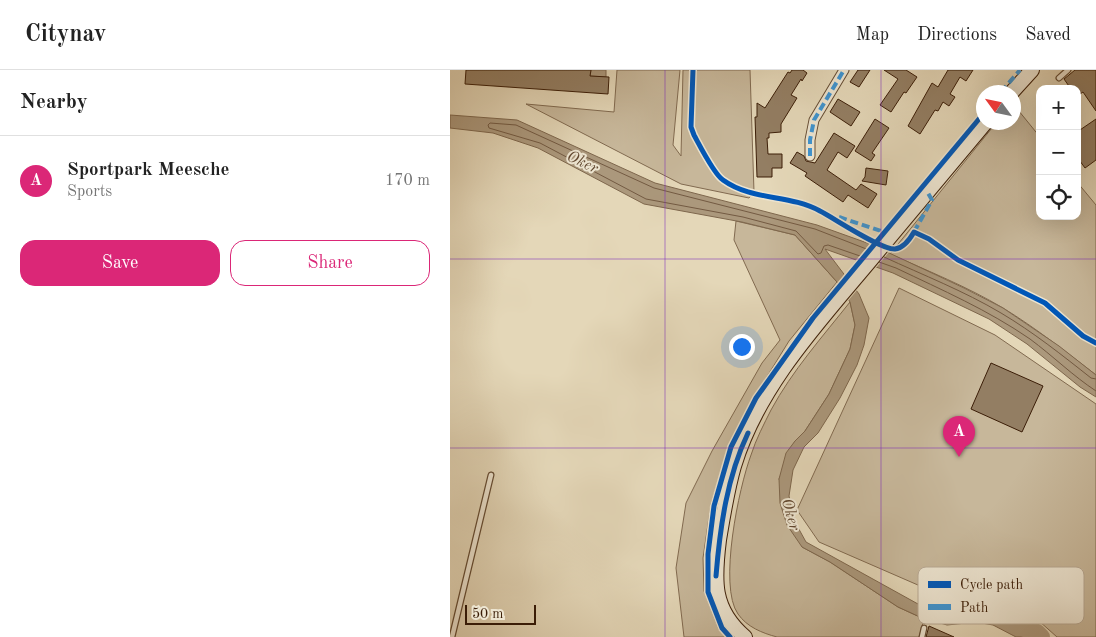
<!DOCTYPE html>
<html lang="en">
<head>
<meta charset="utf-8">
<style>
  body { margin:0; font-family:"Old Standard TT",serif; background:#f2f2f2; color:#222 }
  .controls { position:absolute; right:15px; top:15px; display:grid; overflow:hidden; border-radius:10px; box-shadow:0 5px 20px #0002 }
  .controls button { width:45px; height:45px; display:grid; place-items:center; padding:0; border:0; border-bottom:1px solid #e0e0e0; background:#fff; color:#222; font:25px sans-serif }
  .compass { position:absolute; left:526px; top:15px; width:45px; height:45px; border-radius:50%; background:#fff; box-shadow:0 5px 20px #0002; rotate:303deg }
  .scale { position:absolute; left:15px; bottom:12px; width:71px; box-sizing:border-box; padding-left:5px; border:2px solid #3b1d07; border-top:0; font-size:14px; line-height:18px; white-space:nowrap; color:#3b1d07; -webkit-text-stroke:4px #ede5d1; paint-order:stroke }
  .you { position:absolute; left:291px; top:276px; width:18px; height:18px; margin:-12px; border:4px solid #fff; border-radius:50%; background:#1a73e8; box-shadow:0 0 0 8px #1a73e833 }
  .badge { display:grid; place-items:center; width:32px; height:32px; border-radius:50%; background:#db2777; color:#fff; font-size:16px; font-weight:700 }
  .pin { position:absolute; translate:-50% -41px; filter:drop-shadow(0 1px 2px #0008) }
  .pin::after { content:''; position:absolute; top:26px; width:18px; height:15px; background:inherit; clip-path:polygon(0 0,100% 0,50% 100%) }
  .list { margin:0; padding:0; list-style:none }
  h2 { display:flex; justify-content:space-between; align-items:center; height:65px; margin:0; padding:0 20px; font-size:21px }
  h2 small { font-size:16px; font-weight:400; color:#767676 }
  .list li { display:grid; grid-template-columns:32px 1fr auto; gap:15px; align-items:center; box-sizing:border-box; height:90px; padding:0 20px; border-top:1px solid #e0e0e0 }
  .list b { display:block; font-size:19px; white-space:nowrap }
  .list p { margin:0; font-size:16px; white-space:nowrap; color:#767676 }
  .list em { font-size:16px; font-style:normal; color:#767676 }
  .actions { display:flex; gap:10px; padding:15px 20px }
  .actions a { flex:1; padding:11px 0; border:1px solid #db2777; border-radius:15px; text-align:center; font-size:18px; color:#db2777 }
  .actions .main { background:#db2777; color:#fff }
  .icon { flex:none; width:28px; height:28px; fill:none; stroke:currentColor; stroke-width:2; stroke-linecap:round; stroke-linejoin:round }
  .map { position:relative; flex:none; width:646px; height:567px; overflow:hidden }
  header { display:flex; align-items:center; gap:30px; box-sizing:border-box; height:70px; padding:0 25px; background:#fff; border-bottom:1px solid #e0e0e0 }
  header strong { font-size:24px }
  nav { display:flex; gap:28px; margin-inline-start:auto; font-size:18px }
  main { display:flex }
  aside { flex:1; background:#fff }
  .map>svg:first-child { display:block }
  .green { fill:#c7b79a; stroke:#816a50 }
  .water { fill:#ab987c; stroke:#7e674d }
  .pier { fill:#e4d7b8 }
  .lines { fill:none; stroke-linecap:round; stroke-linejoin:round }
  .shore { stroke:#735a42; stroke-width:1 }
  .river { stroke:#ab987c; stroke-width:18 }
  .building { fill:#937e63; stroke:#3b1d07 }
  .lane-casing { stroke:#654c33; stroke-width:7 }
  .street-casing { stroke:#654c33; stroke-width:11 }
  .secondary-casing { stroke:#3b1d07; stroke-width:16 }
  .lane { stroke:#ede5d1; stroke-width:4.5 }
  .street { stroke:#ede5d1; stroke-width:9 }
  .secondary { stroke:#ede5d1; stroke-width:14 }
  .quiet { stroke:#3e94d1; stroke-width:4; stroke-dasharray:8 4; stroke-linecap:butt }
  .cycleway-casing { stroke:#ede5d1; stroke-width:8 }
  .cycleway { stroke:#0057b8; stroke-width:5 }
  .grid { fill:none; stroke:#7b2cbf; stroke-width:1; stroke-opacity:0.55 }
  .labels { text-anchor:middle; stroke-width:4; stroke-linejoin:round; paint-order:stroke }
  .water-label { font-size:16px; font-style:italic; fill:#624830; stroke:#ede5d1 }
  .key { fill:#ede5d1; stroke:#b8a994; stroke-width:1 }
  .key-label { font-size:14px; fill:#3b1d07 }
</style>
</head>
<body>
<header>
<strong>Citynav</strong>
<nav><a>Map</a><a>Directions</a><a>Saved</a></nav>
</header>
<main>
<aside>
<h2>Nearby<small></small></h2>
<ul class="list">
<li><span class="badge">A</span><div><b>Sportpark Meesche</b><p>Sports</p></div><em>170 m</em></li>
</ul>
<div class="actions"><a class="main">Save</a><a>Share</a></div>
</aside>
<div class="map">
<svg width="646" height="567" viewBox="0 0 646 567">
  <rect width="100%" height="100%" fill="#e4d7b8"/>
  <filter id="stains"><feTurbulence type="fractalNoise" baseFrequency=".004" numOctaves="4"/><feColorMatrix values="0 0 0 0 .2 0 0 0 0 .09 0 0 0 0 .02 0 0 0 .5 -.17"/></filter>
  <radialGradient id="worn" r=".72"><stop offset=".6" stop-color="#630" stop-opacity="0"/><stop offset="1" stop-color="#630" stop-opacity=".3"/></radialGradient>
  <path class="green" d="M167,0H230L223,75L231,86L233,0H300L304,122L299,128L231,114L76,34L164,42Z
    M564,35L590,67V146H627V112L646,135V305C616,282 586,258 553,238C518,217 478,201 440,184L546,53L564,52Z
    M286,151L345,165L387,212L339,271L305,326L279,376L261,434L253,488L254,521L269,560L276,567H234L226,498L236,433L262,381L312,293L330,270L284,170Z
    M449,218L545,265L646,334V567H607L580,543L534,525L484,522L369,472L347,440Z
    M400,232L405,255L400,279L379,324L355,361L345,371L329,409L352,477L380,492L448,537L474,549L469,567H327C312,563 297,557 288,544C268,516 289,417 301,385C306,369 314,354 321,340C342,301 373,266 400,232Z"/>
  <path class="water" d="M141,0H156V7L140,6Z
    M0,45L67,50L205,113L367,155L420,174L514,218L553,238L609,276L646,305V327L630,317L577,274L539,249L443,203L375,179L409,224L419,248L414,275L407,295L390,328L368,363L354,377L343,400L339,426L345,452L356,472L468,534L491,543L543,540L579,556L592,567H566L543,555L526,552L497,555L470,547L448,537L380,492L352,477L337,455L330,433L329,409L336,383L345,371L355,361L379,324L400,279L405,255L400,232L387,212L345,165L292,152L194,134L88,78L43,63L0,58Z"/>
  <path class="pier" d="M421,172L440,181L425,199L405,192Z
    M396,203L408,219L397,232L386,215Z"/>
  <g class="lines">
    <path class="shore" d="M413,187L378,175L374,176L371,183L368,184L346,161L293,147L196,129L90,73L39,58L38,55L40,53L66,55L204,118L365,159L419,180
      M434,187C473,205 514,221 551,243C583,262 612,285 641,308L646,309
      M429,192L446,198C492,220 538,240 580,269C603,286 623,306 646,321"/>
    <path class="river" d="M563,553L587,563L591,567"/>
  </g>
  <path class="building" d="M16,0H141L140,6L159,7L158,24L15,14Z
    M342,0H353L357,3L352,11L351,9L341,25L347,28L331,54V62L319,63V68H317L318,84H332V98H322V107H307L305,47H307V33L315,38L338,2L340,3Z
    M408,0H420L409,17L400,12Z
    M434,0H456L467,7L456,23L454,22L441,42L430,35L448,9Z
    M498,0H523L516,11L510,7L500,24L505,27L499,36L493,32L488,41L485,40L470,64L458,56L482,13L488,17Z
    M625,0H646V41L633,22L627,26V19H621L614,9Z
    M388,29L410,42L401,56L380,42Z
    M425,49L439,58L422,83L425,85L421,91L405,81Z
    M646,49V90L635,98L627,87V62Z
    M384,63L405,76L397,88L388,82L377,100L406,120L411,114L427,124L418,138L398,125L393,132L355,106L357,103L340,93L347,82L354,86L356,91L365,93Z
    M416,98L438,101L436,115L412,111L415,107Z
    M541,293L593,316L572,362L521,339Z
    M479,556L504,567H476Z"/>
  <g class="lines">
    <defs>
      <path id="lane" d="M609,8L618,0
        M2,567L41,405
        M472,567L474,558"/>
      <path id="street" d="M360,86V70L364,50L394,0"/>
      <path id="secondary" d="M562,22L582,0
        M295,567C262,539 264,510 269,470C273,446 277,420 284,396C308,317 367,254 419,192C458,146 497,99 536,52"/>
    </defs>
    <use href="#lane" class="lane-casing"/>
    <use href="#street" class="street-casing"/>
    <use href="#secondary" class="secondary-casing"/>
    <use href="#lane" class="lane"/>
    <use href="#street" class="street"/>
    <use href="#secondary" class="secondary"/>
    <path class="quiet" d="M551,22L570,0
      M360,86V70L364,50L394,0
      M389,147L434,162
      M464,162L482,130L478,123"/>
    <defs>
      <path id="cycleway" d="M243,0L241,57L244,65C250,76 264,104 273,110C302,131 339,124 370,141C384,148 431,180 445,179C454,178 460,169 464,162L479,169L508,190L595,233L633,266L646,273
        M266,506C270,457 277,407 298,363
        M280,567L272,558L258,522V484L264,436L281,377L306,328L363,248L534,43"/>
    </defs>
    <use href="#cycleway" class="cycleway-casing"/>
    <use href="#cycleway" class="cycleway"/>
  </g>
  <path class="grid" d="M215,0V567M431,0V567M0,189H646M0,378H646"/>
  <g class="labels">
    <g class="water-label">
      <text transform="translate(133 91) rotate(25)" y="6">Oker</text>
      <text transform="translate(342 444) rotate(74)" y="6">Oker</text>
    </g>
  </g>
  <rect x="468" y="497" width="166" height="57" rx="8" class="key"/>
  <rect x="478" y="511" width="23" height="7" fill="#0057b8"/>
  <rect x="478" y="534" width="23" height="6" fill="#3e94d1"/>
  <g class="key-label">
    <text x="510" y="519">Cycle path</text>
    <text x="510" y="542">Path</text>
  </g>
  <rect width="100%" height="100%" filter="url(#stains)"/>
  <rect width="100%" height="100%" fill="url(#worn)"/>
</svg>
<div class="controls">
<button>+</button>
<button>−</button>
<button><svg class="icon" aria-label="locate" viewBox="0 0 24 24"><circle cx="12" cy="12" r="6"/><path d="M12 2v4M12 18v4M2 12h4M18 12h4"/></svg></button>
</div>
<svg class="compass" viewBox="-18 -18 36 36"><path d="M0-13l5 13h-10z" fill="#e53935"/><path d="M0 13l5-13h-10z" fill="#767676"/></svg>
<div class="scale">50 m</div>
<div class="you"></div>
<div class="pin badge" style="left:509px;top:387px">A</div>
</div>
</main>
</body>
</html>
